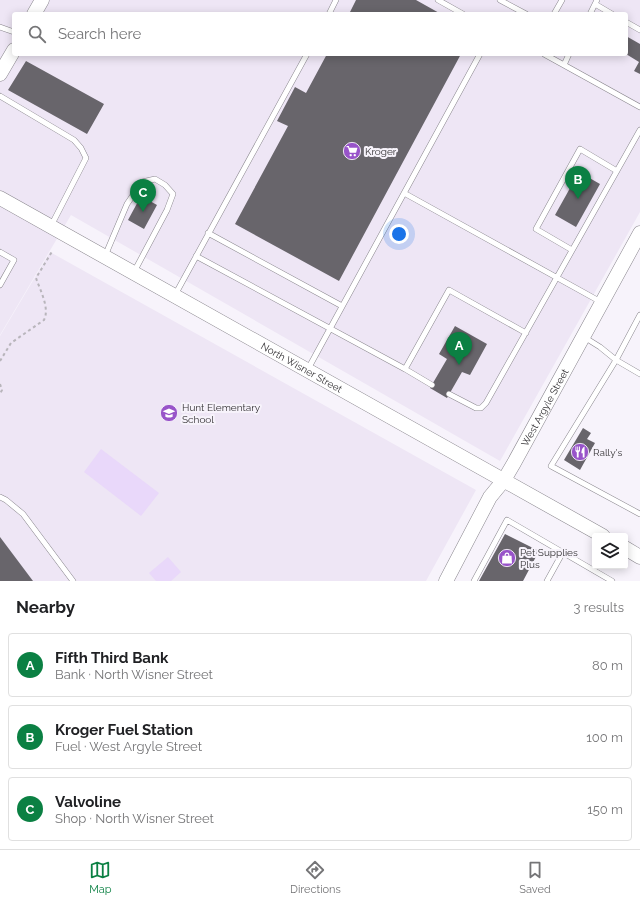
<!DOCTYPE html>
<html lang="en">
<head>
<meta charset="utf-8">
<style>
  body { margin:0; font-family:Raleway,sans-serif; background:#f6f6f6; color:#202124 }
  .controls { position:absolute; right:12px; bottom:12px; display:grid; overflow:hidden; border-radius:4px; box-shadow:0 2px 10px #0003 }
  .controls button { width:36px; height:36px; display:grid; place-items:center; padding:0; border:0; border-bottom:1px solid #e0e0e0; background:#fff; color:#202124; font:20px sans-serif }
  .you { position:absolute; left:399px; top:234px; width:14px; height:14px; margin:-10px; border:3px solid #fff; border-radius:50%; background:#1a73e8; box-shadow:0 0 0 6px #1a73e833 }
  .badge { display:grid; place-items:center; width:26px; height:26px; border-radius:50%; background:#0b8043; color:#fff; font-size:13px; font-weight:700 }
  .pin { position:absolute; translate:-50% -33px; filter:drop-shadow(0 1px 2px #0008) }
  .pin::after { content:''; position:absolute; top:21px; width:14px; height:12px; background:inherit; clip-path:polygon(0 0,100% 0,50% 100%) }
  .list { margin:0; padding:0; list-style:none }
  h2 { display:flex; justify-content:space-between; align-items:center; height:52px; margin:0; padding:0 16px; font-size:17px }
  h2 small { font-size:13px; font-weight:400; color:#757577 }
  .list li { display:grid; grid-template-columns:26px 1fr auto; gap:12px; align-items:center; box-sizing:border-box; height:64px; margin:0 8px 8px; padding:0 8px; border:1px solid #e0e0e0; border-radius:4px }
  .list b { display:block; font-size:15px; white-space:nowrap }
  .list p { margin:0; font-size:13px; white-space:nowrap; color:#757577 }
  .list em { font-size:13px; font-style:normal; color:#757577 }
  .icon { flex:none; width:22px; height:22px; fill:none; stroke:currentColor; stroke-width:2; stroke-linecap:round; stroke-linejoin:round }
  .map { position:relative; flex:none; width:640px; height:581px; overflow:hidden }
  .search { position:absolute; background:#fff; box-shadow:0 2px 10px #0003; left:12px; right:12px; top:12px; height:44px; display:flex; align-items:center; gap:10px; box-sizing:border-box; padding:0 14px; border-radius:4px; color:#757577; font-size:15px }
  .sheet { height:268px; background:#fff }
  nav { display:flex; justify-content:space-around; align-items:center; box-sizing:border-box; height:56px; border-top:1px solid #e0e0e0; background:#fff; font-size:11px; color:#757577 }
  nav a { display:grid; justify-items:center; gap:2px }
  nav .on { color:#0b8043 }
  .map>svg:first-child { display:block }
  .built { fill:#eee6f5; fill-rule:evenodd }
  .green { fill:#e9d8fa }
  .building { fill:#68656b }
  .lines { fill:none; stroke-linecap:round; stroke-linejoin:round }
  .lane-casing { stroke:#89868d; stroke-width:6 }
  .secondary-casing { stroke:#89868d; stroke-width:15 }
  .path { stroke:#b8b5bb; stroke-width:2; stroke-dasharray:3 3; stroke-linecap:butt }
  .lane { stroke:#fff; stroke-width:5 }
  .secondary { stroke:#fff; stroke-width:14 }
  .labels { text-anchor:middle; stroke-width:4; stroke-linejoin:round; paint-order:stroke }
  .poi-label { font-size:10px; fill:#363437; stroke:#f7f3fb; text-anchor:start }
  .street-label { font-size:10px; fill:#363437; stroke:#f7f3fb }
</style>
</head>
<body>
<div class="map">
<svg width="640" height="581" viewBox="0 0 640 581">
  <rect width="100%" height="100%" fill="#f7f3fb"/>
  <path class="built" d="M0,0H640V212L500,461L71,215L0,335ZM14,14H626V54H14Z
    M50,252L476,490L426,581H0V336Z"/>
  <path class="green" d="M101,449L159,493L141,516L84,472Z
    M168,557L181,572L171,581H156L149,573Z"/>
  <path class="building" d="M356,0H416L441,14H349Z
    M626,36L640,44V74L634,71L639,62L626,54Z
    M327,54H461L339,281L235,224L288,126L277,121L295,87L306,93Z
    M26,61L104,104L87,134L8,90Z
    M579,172L600,184L576,227L555,215Z
    M141,196L157,205L144,229L128,220Z
    M455,326L487,344L470,375L462,372L447,398L430,388L447,359L439,354Z
    M583,428L591,433L587,439L595,443L580,470L564,460Z
    M505,534L539,551L523,581H479Z
    M0,537L33,581H0Z"/>
  <g class="lines">
    <defs>
      <path id="lane" d="M438,0L463,14
        M500,0L526,14
        M595,4L612,14
        M329,14L336,0
        M554,14L562,0
        M590,14L597,0
        M626,22L640,30
        M0,27L14,32
        M544,54L640,107
        M564,65L569,54
        M0,96L74,140L81,148L86,158L51,226
        M404,193L601,302
        M208,233L342,306
        M572,250L536,229L580,149L617,171
        M0,252L14,260L0,285
        M105,256L127,204L142,182L155,179L165,185L173,194L167,210L134,272
        M196,256L405,369L449,290L526,333
        M175,295L307,54
        M640,315L616,360L551,466L640,514
        M584,337L600,347L616,360L640,374
        M308,369L480,54
        M405,369L432,385
        M449,394L476,408H481L486,403L640,130
        M0,497L6,500L23,514L73,581
        M474,581L507,520L612,581
        M547,581L563,552"/>
      <g id="secondary">
        <path d="M34,14L42,0"/>
        <path d="M0,74L14,50"/>
        <path id="s1" d="M0,198L603,536"/>
        <path d="M625,548L640,557"/>
        <path id="s2" d="M446,581L490,497L504,480L514,463L640,233"/>
      </g>
    </defs>
    <use href="#lane" class="lane-casing"/>
    <use href="#secondary" class="secondary-casing"/>
    <path class="path" d="M0,361L11,343L44,320C50,308 40,290 36,278L53,250
      M0,384L2,390L0,394"/>
    <use href="#lane" class="lane"/>
    <use href="#secondary" class="secondary"/>
  </g>
  <defs>
    <symbol id="supermarket-disc" viewBox="-11 -11 22 22"><circle r="9.5" fill="#9854c9" stroke="#f7f3fb"/><path d="M-6-5.5h2.5l.6 2H6L4.5 2H-2.5L-4.4-4H-6ZM-1.5 3.2a1.3 1.3 0 1 0 .1 0ZM3 3.2a1.3 1.3 0 1 0 .1 0Z" fill="#fff"/></symbol>
    <symbol id="school-disc" viewBox="-11 -11 22 22"><circle r="9.5" fill="#9854c9" stroke="#f7f3fb"/><path d="M0-5L7-2L0 1L-7-2ZM-4 1L0 2.5L4 1V4Q0 6-4 4Z" fill="#fff"/></symbol>
    <symbol id="restaurant-disc" viewBox="-11 -11 22 22"><circle r="9.5" fill="#9854c9" stroke="#f7f3fb"/><path d="M-5-6h1v4h1v-4h1v4h1v-4h1v5L-1.5 .5V6h-2V.5L-5-1ZM5-6V6H3V1.5H1.5Q1.5-4 5-6Z" fill="#fff"/></symbol>
    <symbol id="shop-disc" viewBox="-11 -11 22 22"><circle r="9.5" fill="#9854c9" stroke="#f7f3fb"/><path d="M-5-2.5h2.3a2.7 3.5 0 0 1 5.4 0H5L5.5 6h-11ZM-1.5-2.5h3a1.5 2.3 0 0 0-3 0Z" fill="#fff"/></symbol>
  </defs>
  <g fill-rule="evenodd">
    <use href="#supermarket-disc" x="342" y="141" width="20" height="20"/>
    <use href="#school-disc" x="159" y="403" width="20" height="20"/>
    <use href="#restaurant-disc" x="570" y="442" width="20" height="20"/>
    <use href="#shop-disc" x="497" y="548" width="20" height="20"/>
  </g>
  <g class="labels">
    <g class="poi-label">
      <text x="365" y="155">Kroger</text>
      <text x="182" y="411">Hunt Elementary<tspan x="182" dy="12">School</tspan></text>
      <text x="593" y="456">Rally's</text>
      <text x="520" y="556">Pet Supplies<tspan x="520" dy="12">Plus</tspan></text>
    </g>
    <g class="street-label">
      <text dy="4" stroke="none"><textPath href="#s1" startOffset="346">North Wisner Street</textPath></text>
      <text dy="4" stroke="none"><textPath href="#s2" startOffset="200">West Argyle Street</textPath></text>
    </g>
  </g>
</svg>
<div class="controls">
<button><svg class="icon" aria-label="layers" viewBox="0 0 24 24"><path d="M12 4l9 5-9 5-9-5zM3 14l9 5 9-5"/></svg></button>
</div>
<div class="you"></div>
<div class="pin badge" style="left:459px;top:365px">A</div>
<div class="pin badge" style="left:578px;top:199px">B</div>
<div class="pin badge" style="left:143px;top:212px">C</div>
<div class="search"><svg class="icon" aria-label="search" viewBox="0 0 24 24"><circle cx="10" cy="10" r="6"/><path d="M15 15l6 6"/></svg>Search here</div>
</div>
<section class="sheet">
<h2>Nearby<small>3 results</small></h2>
<ul class="list">
<li><span class="badge">A</span><div><b>Fifth Third Bank</b><p>Bank · North Wisner Street</p></div><em>80 m</em></li>
<li><span class="badge">B</span><div><b>Kroger Fuel Station</b><p>Fuel · West Argyle Street</p></div><em>100 m</em></li>
<li><span class="badge">C</span><div><b>Valvoline</b><p>Shop · North Wisner Street</p></div><em>150 m</em></li>
</ul>
</section>
<nav>
<a class="on"><svg class="icon" aria-label="map" viewBox="0 0 24 24"><path d="M3 6l6-2 6 2 6-2v14l-6 2-6-2-6 2zM9 4v14M15 6v14"/></svg>Map</a>
<a><svg class="icon" aria-label="directions" viewBox="0 0 24 24"><path d="M12 3l9 9-9 9-9-9zM9 14v-3h6M13 9l2 2-2 2"/></svg>Directions</a>
<a><svg class="icon" aria-label="saved" viewBox="0 0 24 24"><path d="M7 4h10v16l-5-4-5 4z"/></svg>Saved</a>
</nav>
</body>
</html>
